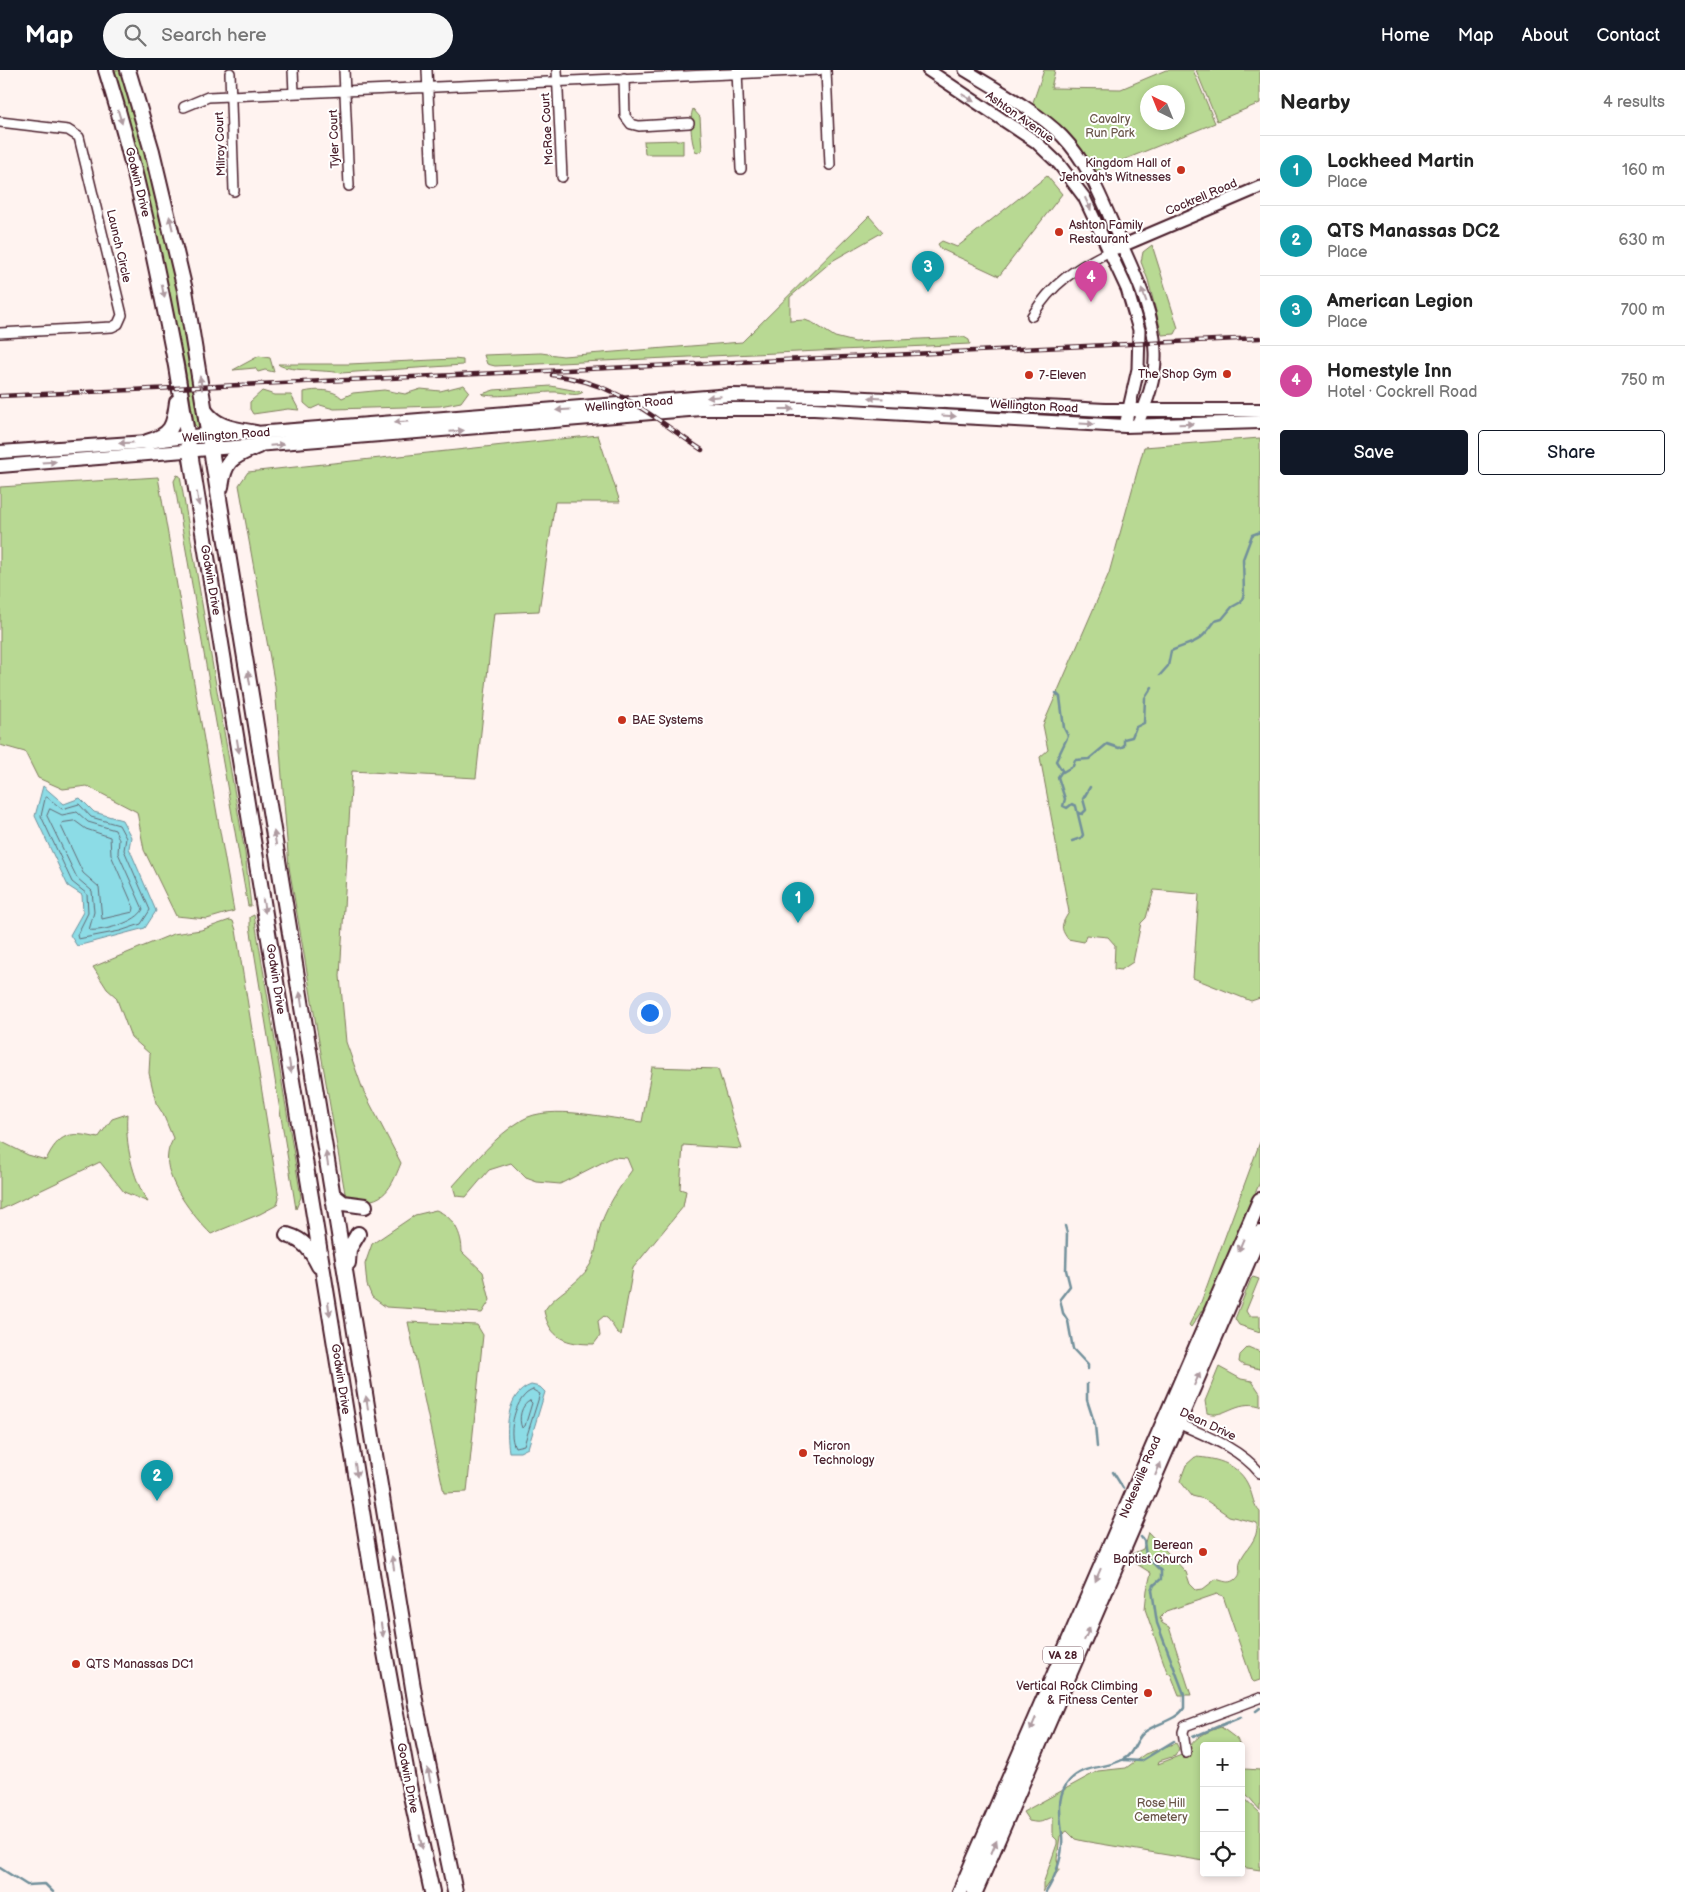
<!DOCTYPE html>
<html lang="en">
<head>
<meta charset="utf-8">
<style>
  body { margin:0; font-family:"Balsamiq Sans",sans-serif; background:#f6f6f6; color:#222 }
  .controls { position:absolute; right:15px; bottom:15px; display:grid; overflow:hidden; border-radius:5px; box-shadow:0 2px 8px #0003 }
  .controls button { width:45px; height:45px; display:grid; place-items:center; padding:0; border:0; border-bottom:1px solid #e0e0e0; background:#fff; color:#222; font:25px sans-serif }
  .compass { position:absolute; left:1140px; top:15px; width:45px; height:45px; border-radius:50%; background:#fff; box-shadow:0 2px 8px #0003; rotate:317deg }
  .you { position:absolute; left:649px; top:942px; width:18px; height:18px; margin:-12px; border:4px solid #fff; border-radius:50%; background:#1a73e8; box-shadow:0 0 0 8px #1a73e833 }
  .badge { display:grid; place-items:center; width:32px; height:32px; border-radius:50%; background:#111827; color:#fff; font-size:16px; font-weight:700 }
  .pin { position:absolute; translate:-50% -41px; filter:drop-shadow(0 1px 2px #0008) }
  .pin::after { content:''; position:absolute; top:26px; width:18px; height:15px; background:inherit; clip-path:polygon(0 0,100% 0,50% 100%) }
  .list { margin:0; padding:0; list-style:none }
  h2 { display:flex; justify-content:space-between; align-items:center; height:65px; margin:0; padding:0 20px; font-size:21px }
  h2 small { font-size:16px; font-weight:400; color:#767676 }
  .list li { display:grid; grid-template-columns:32px 1fr auto; gap:15px; align-items:center; box-sizing:border-box; height:70px; padding:0 20px; border-top:1px solid #e0e0e0 }
  .list b { display:block; font-size:19px; white-space:nowrap }
  .list p { margin:0; font-size:16px; white-space:nowrap; color:#767676 }
  .list em { font-size:16px; font-style:normal; color:#767676 }
  .actions { display:flex; gap:10px; padding:15px 20px }
  .actions a { flex:1; padding:11px 0; border:1px solid #111827; border-radius:5px; text-align:center; font-size:18px; color:#111827 }
  .actions .main { background:#111827; color:#fff }
  .icon { flex:none; width:28px; height:28px; fill:none; stroke:currentColor; stroke-width:2; stroke-linecap:round; stroke-linejoin:round }
  .map { position:relative; flex:none; width:1260px; height:1822px; overflow:hidden }
  header { display:flex; align-items:center; gap:30px; box-sizing:border-box; height:70px; padding:0 25px; background:#111827; color:#fff }
  header strong { font-size:24px }
  nav { display:flex; gap:28px; margin-inline-start:auto; font-size:18px }
  .search { width:350px; height:45px; background:#f6f6f6; display:flex; align-items:center; gap:12px; box-sizing:border-box; padding:0 18px; border-radius:28px; color:#767676; font-size:19px }
  main { display:flex }
  aside { flex:1; background:#fff }
  .map>svg:first-child { display:block }
  .green { fill:#b8d993; stroke:#817c5f; fill-rule:evenodd }
  .water { fill:#8cdce6; stroke:#72909b }
  .lines { fill:none; stroke-linecap:round; stroke-linejoin:round }
  .shore { stroke:#646b76; stroke-width:1 }
  .stream { stroke:#72909b; stroke-width:2.5 }
  .minor-casing { stroke:#4a1f2b; stroke-width:12 }
  .tertiary-casing { stroke:#4a1f2b; stroke-width:15 }
  .secondary-casing { stroke:#4a1f2b; stroke-width:16 }
  .primary-casing { stroke:#4a1f2b; stroke-width:18 }
  .trunk-casing { stroke:#4a1f2b; stroke-width:18 }
  .minor { stroke:#fff; stroke-width:9 }
  .tertiary { stroke:#fff; stroke-width:11 }
  .secondary { stroke:#fff; stroke-width:12 }
  .primary { stroke:#fff; stroke-width:14 }
  .trunk { stroke:#fff; stroke-width:14 }
  .rail-casing { stroke:#4a1f2b; stroke-width:4.5 }
  .rail { stroke:#fff; stroke-width:2.5; stroke-dasharray:8; stroke-linecap:butt }
  .oneway { fill:#ae9aa0 }
  .poi-dot { fill:#c8321e; stroke:#fff; stroke-width:2 }
  .labels { text-anchor:middle; stroke-width:4; stroke-linejoin:round; paint-order:stroke }
  .shield { fill:#fff; stroke:#80626b; stroke-width:1 }
  .shield-label { font-size:11px; font-weight:bold; fill:#4a1f2b }
  .street-label { font-size:12px; fill:#4a1f2b; stroke:#fff }
  .park-label { font-size:12px; fill:#6b574a; stroke:#fff }
  .poi-label { font-size:12px; fill:#4a1f2b; stroke:#fff; text-anchor:start }
</style>
</head>
<body>
<header>
<strong>Map</strong>
<div class="search"><svg class="icon" aria-label="search" viewBox="0 0 24 24"><circle cx="10" cy="10" r="6"/><path d="M15 15l6 6"/></svg>Search here</div>
<nav><a>Home</a><a>Map</a><a>About</a><a>Contact</a></nav>
</header>
<main>
<div class="map">
<svg width="1260" height="1822" viewBox="0 0 1260 1822">
  <rect width="100%" height="100%" fill="#fff3f0"/>
  <filter id="ink" filterUnits="userSpaceOnUse"><feTurbulence type="fractalNoise" baseFrequency=".02" numOctaves="2"/><feDisplacementMap in="SourceGraphic" scale="10" xChannelSelector="R" yChannelSelector="G"/><feConvolveMatrix kernelMatrix="1 2 1 2 8 2 1 2 1" color-interpolation-filters="sRGB"/></filter>
  <g filter="url(#ink)">
    <path class="green" d="M110,0H124L173,183L203,350L198,358L194,354L184,291Z
      M1044,0H1055L1051,18L1121,19L1166,0H1193L1215,53L1096,101L1073,70L1032,35ZM1148,22H1178V52H1148Z
      M1196,0H1260V33L1217,51Z
      M693,39L700,47L702,80L697,83C691,77 689,48 693,39Z
      M683,70V84H645L644,71Z
      M1047,106L1062,124L999,206L941,179L938,174L942,171L957,177Z
      M869,146L883,162L832,191L790,227V251L805,250L813,253L835,267L855,272L964,267L969,270L970,274L495,296L487,294L484,285L541,283L563,286L742,272Z
      M1152,175L1178,258L1175,264L1162,265L1148,210L1141,192L1143,182Z
      M259,286L270,288L274,302L265,300L258,302L255,298L233,300Z
      M454,289L463,290V295L341,303C329,300 283,301 278,294H349Z
      M464,315L469,321L461,332L440,336L334,339L320,335L311,339L304,333V322C316,319 333,319 342,328L353,323L384,320L405,324L421,319L440,321Z
      M551,316L583,322C576,328 562,321 552,322C538,322 491,329 482,324L494,320Z
      M262,321L275,325H291L299,340L288,339L253,344L250,339V332Z
      M598,365L620,432H555L539,541L494,543L476,708L352,701L340,906L346,972L363,1020L401,1093C389,1124 381,1136 346,1129L289,797L275,616L239,415L248,402Z
      M1260,368V928L1251,931L1193,908L1199,824L1154,820L1146,848L1141,853L1133,892L1121,900L1114,899L1115,875L1108,867L1086,865L1084,872L1068,869C1059,857 1062,854 1069,842L1040,687L1048,680L1043,655L1109,503L1144,377Z
      M177,405L180,406L245,783L251,836H248L246,825L174,411Z
      M158,407L234,841L207,849L176,846L144,780L137,742L87,716L63,719L38,708L25,682L0,675V417Z
      M254,845L301,1127L296,1139L250,856V847Z
      M230,850L233,851L236,860L279,1128L277,1135L260,1144L211,1164C194,1147 163,1109 168,1083C168,1078 172,1073 173,1068L163,1044L156,1033L149,1003L150,984L131,967L116,927L107,919L93,897L173,864L201,860Z
      M652,997L718,999L742,1079L683,1075L680,1119L686,1121L683,1137L633,1198L621,1265C613,1261 613,1251 604,1246L598,1251L600,1266L594,1274C566,1274 550,1269 544,1241C556,1222 577,1217 590,1195C597,1183 597,1167 601,1154C608,1134 620,1117 632,1100L627,1088L613,1087L560,1114L537,1112L526,1108L511,1093L489,1100L466,1127L456,1126L453,1116C474,1093 495,1066 522,1050C550,1033 610,1049 642,1052Z
      M127,1044C125,1073 132,1108 148,1132L124,1122L100,1092L0,1140V1071L28,1085L46,1090C59,1063 70,1061 98,1068L112,1049Z
      M1260,1072V1112L1209,1230L1191,1257L1189,1255L1201,1232Z
      M436,1140C454,1147 462,1164 462,1182L483,1202L490,1230L482,1243L386,1237L372,1227L367,1215L365,1194L372,1174L415,1145Z
      M1253,1207L1259,1209L1246,1241L1249,1246H1260V1262L1239,1255L1235,1249L1251,1209Z
      M408,1252L477,1255L483,1265L467,1422L444,1423Z
      M1248,1277L1260,1282V1299L1243,1295L1239,1292L1240,1285Z
      M1219,1297L1241,1309L1252,1311L1260,1323V1336C1235,1329 1225,1349 1207,1343L1205,1331Z
      M1195,1387C1218,1388 1240,1395 1249,1417C1253,1426 1253,1435 1260,1442V1610L1254,1612L1252,1610L1223,1526L1217,1524L1167,1541L1160,1548L1162,1553L1169,1557L1191,1625H1179L1171,1605L1167,1602L1145,1539L1147,1520L1151,1503L1132,1491V1484L1143,1479L1148,1462L1186,1502L1190,1514L1196,1520L1203,1519L1216,1509C1223,1511 1229,1514 1235,1510C1243,1504 1238,1499 1240,1492C1244,1479 1259,1471 1257,1453L1229,1446L1204,1429L1192,1426L1180,1411L1186,1395Z
      M1221,1657L1237,1669L1240,1676H1204V1791L1083,1771L1075,1769L1067,1761L1060,1766L1057,1789L1059,1800L1043,1822V1814L1057,1774V1770L1053,1766V1747C1041,1751 1043,1754 1029,1751L1023,1742L1098,1701L1126,1698L1145,1684L1176,1673L1179,1679L1175,1686L1159,1691L1158,1694L1192,1681L1190,1676C1198,1665 1209,1661 1221,1657Z
      M1241,1677L1245,1699L1260,1700V1740L1241,1718Z
      M1241,1725L1260,1743V1800L1241,1797Z"/>
    <path class="water" d="M43,716L64,734L80,728L94,742L122,750L131,767L129,778L156,841L145,858L77,876L70,865L83,842L82,825L68,816L35,746Z
      M531,1315L540,1317L545,1322L528,1378L520,1382H509C506,1360 505,1324 531,1315Z"/>
    <g class="lines">
      <path class="shore" d="M47,727L62,739L79,734L91,747L119,755L126,768L124,780L150,840L141,854L120,861L78,869L77,865L88,843L87,824L72,812L41,746L45,729Z
        M50,739L62,745L77,742L88,752L115,760L119,769L118,783L143,839C138,852 102,862 89,860L94,842L92,821L77,808L47,746Z
        M75,751L86,759L110,767L111,785L134,838L133,842L102,849L99,817L83,803L61,756L62,753Z
        M533,1320L540,1324L524,1375L515,1377C507,1363 515,1325 533,1320Z
        M530,1331L532,1333L525,1356L522,1358C518,1349 521,1334 530,1331Z"/>
      <path class="stream" d="M1160,605L1168,596L1171,581C1196,570 1198,575 1215,551L1222,549L1232,537L1241,532L1244,524L1243,489L1252,465L1260,462
        M1056,623L1060,627L1064,658L1068,666L1056,691L1063,702L1073,696L1075,690L1089,689L1107,674L1119,678L1124,676V669L1132,667L1136,657L1144,653L1145,628L1152,617
        M1062,701L1058,707L1065,729L1063,736L1067,738L1072,734L1076,736L1083,765L1081,768L1072,771
        M1078,743L1082,744L1086,740L1083,729L1090,717
        M1065,1156L1067,1163L1066,1200L1070,1216L1060,1229L1063,1243L1068,1251L1073,1279L1088,1295V1299
        M1087,1314V1330L1095,1355L1097,1377
        M1113,1402L1123,1418
        M1256,1641L1260,1638
        M1193,1667L1241,1647
        M1124,1690L1141,1691L1174,1671
        M0,1798L27,1815L45,1814L53,1822
        M1046,1822C1054,1810 1061,1791 1062,1776C1064,1753 1052,1729 1070,1710C1084,1695 1105,1699 1122,1690C1135,1684 1135,1668 1146,1661C1157,1653 1177,1650 1184,1638V1624L1157,1553L1152,1520L1154,1515L1161,1509V1501L1146,1486L1144,1471L1141,1467"/>
      <defs>
        <path id="minor" d="M293,0L294,23
          M344,0L349,116
          M427,0L432,112
          M557,0L562,107
          M737,0L741,99
          M826,0L830,95
          M230,3L234,121
          M624,8L625,46L631,54L639,56L689,53
          M184,37L208,27L819,0
          M0,52L68,60L79,67L122,245L118,254L112,257L0,263
          M1032,246C1053,212 1075,199 1110,181
          M1175,1352C1206,1366 1238,1377 1260,1403
          M1186,1683L1183,1662L1185,1656L1260,1628"/>
        <path id="tertiary" d="M928,0L1036,72L1059,94L1084,127L1127,219L1139,260L1138,299L1125,356
          M965,0C993,17 1040,43 1062,66C1089,94 1102,130 1117,164C1134,203 1154,240 1155,282C1156,309 1147,332 1137,355
          M1117,178L1260,117"/>
        <path id="secondary" d="M0,382L147,372L209,364L256,363L731,325L828,326L1105,340H1260
          M0,396L701,339H814L1125,356L1260,352"/>
        <path id="primary" d="M106,0C137,99 156,194 176,296L385,1583L411,1726L432,1822
          M128,0L152,81L185,220L416,1636L455,1822
          M205,341C218,359 236,359 256,363
          M147,372C172,365 174,356 177,332
          M221,417C225,388 233,387 258,376
          M333,1125L343,1133L365,1136
          M287,1165C304,1170 311,1180 319,1196
          M348,1193L349,1179L358,1164"/>
        <path id="trunk" d="M960,1822L1260,1130
          M975,1822L1260,1163"/>
      </defs>
      <use href="#minor" class="minor-casing"/>
      <use href="#tertiary" class="tertiary-casing"/>
      <use href="#secondary" class="secondary-casing"/>
      <use href="#primary" class="primary-casing"/>
      <use href="#trunk" class="trunk-casing"/>
      <use href="#minor" class="minor"/>
      <use href="#tertiary" class="tertiary"/>
      <use href="#secondary" class="secondary"/>
      <use href="#primary" class="primary"/>
      <use href="#trunk" class="trunk"/>
      <defs>
        <path id="rail" d="M552,305C619,313 650,346 702,380
          M0,326L1260,268"/>
      </defs>
      <use href="#rail" class="rail-casing"/>
      <use href="#rail" class="rail"/>
    </g>
    <defs><path id="oneway-solid" d="M-6-.8H1V-3.2L6.5 0L1 3.2V.8H-6Z" transform="scale(1.25)"/></defs>
    <g class="oneway">
      <use href="#oneway-solid" transform="translate(968 28) rotate(32)"/>
      <use href="#oneway-solid" transform="translate(120 47) rotate(73)"/>
      <use href="#oneway-solid" transform="translate(1088 134) rotate(65)"/>
      <use href="#oneway-solid" transform="translate(171 153) rotate(-103)"/>
      <use href="#oneway-solid" transform="translate(163 221) rotate(79)"/>
      <use href="#oneway-solid" transform="translate(1144 225) rotate(-110)"/>
      <use href="#oneway-solid" transform="translate(201 313) rotate(-99)"/>
      <use href="#oneway-solid" transform="translate(714 327) rotate(175)"/>
      <use href="#oneway-solid" transform="translate(876 328) rotate(-177)"/>
      <use href="#oneway-solid" transform="translate(787 339)"/>
      <use href="#oneway-solid" transform="translate(563 340) rotate(176)"/>
      <use href="#oneway-solid" transform="translate(949 346) rotate(3)"/>
      <use href="#oneway-solid" transform="translate(401 352) rotate(176)"/>
      <use href="#oneway-solid" transform="translate(1087 354) rotate(3)"/>
      <use href="#oneway-solid" transform="translate(1186 354) rotate(-1)"/>
      <use href="#oneway-solid" transform="translate(457 361) rotate(-5)"/>
      <use href="#oneway-solid" transform="translate(126 373) rotate(176)"/>
      <use href="#oneway-solid" transform="translate(277 375) rotate(-5)"/>
      <use href="#oneway-solid" transform="translate(49 392) rotate(-4)"/>
      <use href="#oneway-solid" transform="translate(198 429) rotate(81)"/>
      <use href="#oneway-solid" transform="translate(249 608) rotate(-99)"/>
      <use href="#oneway-solid" transform="translate(238 676) rotate(81)"/>
      <use href="#oneway-solid" transform="translate(275 768) rotate(-99)"/>
      <use href="#oneway-solid" transform="translate(264 836) rotate(80)"/>
      <use href="#oneway-solid" transform="translate(301 929) rotate(-99)"/>
      <use href="#oneway-solid" transform="translate(290 996) rotate(81)"/>
      <use href="#oneway-solid" transform="translate(327 1089) rotate(-99)"/>
      <use href="#oneway-solid" transform="translate(1241 1175) rotate(113)"/>
      <use href="#oneway-solid" transform="translate(329 1239) rotate(81)"/>
      <use href="#oneway-solid" transform="translate(1197 1309) rotate(-66)"/>
      <use href="#oneway-solid" transform="translate(367 1333) rotate(-99)"/>
      <use href="#oneway-solid" transform="translate(1158 1399) rotate(-67)"/>
      <use href="#oneway-solid" transform="translate(356 1400) rotate(81)"/>
      <use href="#oneway-solid" transform="translate(393 1493) rotate(-99)"/>
      <use href="#oneway-solid" transform="translate(1098 1505) rotate(113)"/>
      <use href="#oneway-solid" transform="translate(382 1560) rotate(81)"/>
      <use href="#oneway-solid" transform="translate(1087 1564) rotate(-66)"/>
      <use href="#oneway-solid" transform="translate(1033 1654) rotate(113)"/>
      <use href="#oneway-solid" transform="translate(429 1705) rotate(-101)"/>
      <use href="#oneway-solid" transform="translate(421 1772) rotate(78)"/>
      <use href="#oneway-solid" transform="translate(994 1777) rotate(-67)"/>
    </g>
  </g>
  <g class="poi-dot">
    <circle cx="1181" cy="100" r="5"/>
    <circle cx="1059" cy="162" r="5"/>
    <circle cx="1227" cy="304" r="5"/>
    <circle cx="1029" cy="305" r="5"/>
    <circle cx="622" cy="650" r="5"/>
    <circle cx="803" cy="1383" r="5"/>
    <circle cx="1203" cy="1482" r="5"/>
    <circle cx="76" cy="1594" r="5"/>
    <circle cx="1148" cy="1623" r="5"/>
  </g>
  <g class="labels">
    <rect class="shield" x="1043" y="1576.5" width="40" height="17" rx="4"/>
    <g class="shield-label">
      <text x="1063" y="1589">VA 28</text>
    </g>
    <g class="street-label">
      <text transform="translate(1020 47) rotate(35)" y="4">Ashton Avenue</text>
      <text transform="translate(547 59) rotate(-93)" y="4">McRae Court</text>
      <text transform="translate(334 69) rotate(-92)" y="4">Tyler Court</text>
      <text transform="translate(220 74) rotate(-92)" y="4">Milroy Court</text>
      <text transform="translate(138 112) rotate(76)" y="4">Godwin Drive</text>
      <text transform="translate(1201 127) rotate(-23)" y="4">Cockrell Road</text>
      <text transform="translate(119 176) rotate(77)" y="4">Launch Circle</text>
      <text transform="translate(629 334) rotate(-5)" y="4">Wellington Road</text>
      <text transform="translate(1034 336) rotate(3)" y="4">Wellington Road</text>
      <text transform="translate(226 365) rotate(-4)" y="4">Wellington Road</text>
      <text transform="translate(211 510) rotate(80)" y="4">Godwin Drive</text>
      <text transform="translate(276 909) rotate(81)" y="4">Godwin Drive</text>
      <text transform="translate(341 1309) rotate(81)" y="4">Godwin Drive</text>
      <text transform="translate(1208 1354) rotate(25)" y="4">Dean Drive</text>
      <text transform="translate(1140 1407) rotate(-67)" y="4">Nokesville Road</text>
      <text transform="translate(408 1708) rotate(79)" y="4">Godwin Drive</text>
    </g>
    <g class="park-label">
      <text x="1110" y="53">Cavalry<tspan x="1110" dy="14">Run Park</tspan></text>
      <text x="1161" y="1737">Rose Hill<tspan x="1161" dy="14">Cemetery</tspan></text>
    </g>
    <g class="poi-label">
      <text x="1171" y="97" text-anchor="end">Kingdom Hall of<tspan x="1171" dy="14">Jehovah's Witnesses</tspan></text>
      <text x="1069" y="159">Ashton Family<tspan x="1069" dy="14">Restaurant</tspan></text>
      <text x="1217" y="308" text-anchor="end">The Shop Gym</text>
      <text x="1039" y="309">7-Eleven</text>
      <text x="632" y="654">BAE Systems</text>
      <text x="813" y="1380">Micron<tspan x="813" dy="14">Technology</tspan></text>
      <text x="1193" y="1479" text-anchor="end">Berean<tspan x="1193" dy="14">Baptist Church</tspan></text>
      <text x="86" y="1598">QTS Manassas DC1</text>
      <text x="1138" y="1620" text-anchor="end">Vertical Rock Climbing<tspan x="1138" dy="14">&amp; Fitness Center</tspan></text>
    </g>
  </g>
</svg>
<div class="controls">
<button>+</button>
<button>−</button>
<button><svg class="icon" aria-label="locate" viewBox="0 0 24 24"><circle cx="12" cy="12" r="6"/><path d="M12 2v4M12 18v4M2 12h4M18 12h4"/></svg></button>
</div>
<svg class="compass" viewBox="-18 -18 36 36"><path d="M0-13l5 13h-10z" fill="#e53935"/><path d="M0 13l5-13h-10z" fill="#767676"/></svg>
<div class="you"></div>
<div class="pin badge" style="left:798px;top:853px;background:#0f9aa8">1</div>
<div class="pin badge" style="left:157px;top:1431px;background:#0f9aa8">2</div>
<div class="pin badge" style="left:928px;top:222px;background:#0f9aa8">3</div>
<div class="pin badge" style="left:1091px;top:232px;background:#d1479c">4</div>
</div>
<aside>
<h2>Nearby<small>4 results</small></h2>
<ul class="list">
<li><span class="badge" style="background:#0f9aa8">1</span><div><b>Lockheed Martin</b><p>Place</p></div><em>160 m</em></li>
<li><span class="badge" style="background:#0f9aa8">2</span><div><b>QTS Manassas DC2</b><p>Place</p></div><em>630 m</em></li>
<li><span class="badge" style="background:#0f9aa8">3</span><div><b>American Legion</b><p>Place</p></div><em>700 m</em></li>
<li><span class="badge" style="background:#d1479c">4</span><div><b>Homestyle Inn</b><p>Hotel · Cockrell Road</p></div><em>750 m</em></li>
</ul>
<div class="actions"><a class="main">Save</a><a>Share</a></div>
</aside>
</main>
</body>
</html>
